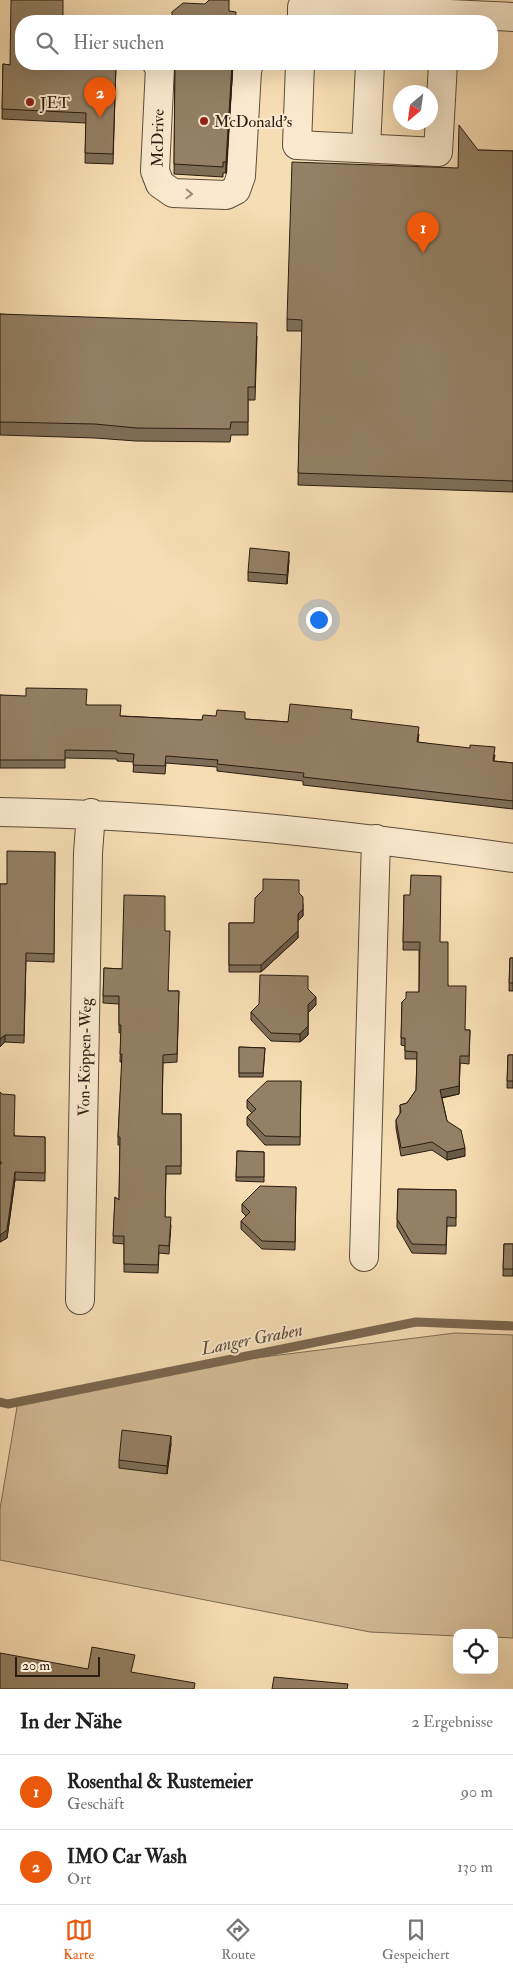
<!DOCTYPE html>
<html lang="de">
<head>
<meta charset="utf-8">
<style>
  body { margin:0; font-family:"IM FELL Double Pica",serif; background:#f2f2f2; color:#222 }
  .controls { position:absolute; right:15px; bottom:15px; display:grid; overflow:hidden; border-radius:10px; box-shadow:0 5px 20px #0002 }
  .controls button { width:45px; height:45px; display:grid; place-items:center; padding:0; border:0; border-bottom:1px solid #e0e0e0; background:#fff; color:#222; font:25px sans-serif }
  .compass { position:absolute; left:393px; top:85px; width:45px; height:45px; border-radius:50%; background:#fff; box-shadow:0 5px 20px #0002; rotate:209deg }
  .scale { position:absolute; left:15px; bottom:12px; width:85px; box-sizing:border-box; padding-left:5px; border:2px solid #291c11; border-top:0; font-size:14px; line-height:18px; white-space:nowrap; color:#291c11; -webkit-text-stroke:4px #fae9ce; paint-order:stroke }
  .you { position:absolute; left:318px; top:619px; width:18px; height:18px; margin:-12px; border:4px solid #fff; border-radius:50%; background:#1a73e8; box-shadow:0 0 0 8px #1a73e833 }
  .badge { display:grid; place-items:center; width:32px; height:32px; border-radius:50%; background:#ea580c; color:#fff; font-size:16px; font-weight:700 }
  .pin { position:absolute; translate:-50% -41px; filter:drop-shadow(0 1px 2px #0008) }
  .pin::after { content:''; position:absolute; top:26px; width:18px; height:15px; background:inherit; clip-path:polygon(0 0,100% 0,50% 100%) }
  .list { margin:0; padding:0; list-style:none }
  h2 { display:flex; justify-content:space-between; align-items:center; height:65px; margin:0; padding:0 20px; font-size:21px }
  h2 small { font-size:16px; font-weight:400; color:#767676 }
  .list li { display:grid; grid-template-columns:32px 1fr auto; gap:15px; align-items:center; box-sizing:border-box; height:75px; padding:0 20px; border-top:1px solid #e0e0e0 }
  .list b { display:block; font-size:19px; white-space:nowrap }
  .list p { margin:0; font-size:16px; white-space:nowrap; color:#767676 }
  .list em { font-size:16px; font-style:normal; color:#767676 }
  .icon { flex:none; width:28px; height:28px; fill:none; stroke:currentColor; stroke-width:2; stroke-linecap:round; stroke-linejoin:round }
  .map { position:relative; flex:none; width:513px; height:1689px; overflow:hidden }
  .search { position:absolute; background:#fff; box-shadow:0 5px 20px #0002; left:15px; right:15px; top:15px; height:55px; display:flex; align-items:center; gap:12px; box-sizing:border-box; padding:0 18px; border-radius:20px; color:#767676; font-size:19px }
  .sheet { height:215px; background:#fff }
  nav { display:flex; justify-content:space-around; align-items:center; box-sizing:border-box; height:70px; border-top:1px solid #e0e0e0; background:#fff; font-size:14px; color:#767676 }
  nav a { display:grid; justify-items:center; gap:2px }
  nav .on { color:#ea580c }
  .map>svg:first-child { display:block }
  .green { fill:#d4bc97; stroke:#7e6c54 }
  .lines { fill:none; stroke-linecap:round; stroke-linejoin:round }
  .stream { stroke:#7b6851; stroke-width:9 }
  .minor-casing { stroke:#5c4c3a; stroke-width:30 }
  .minor { stroke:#fae9ce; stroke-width:28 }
  .wall { fill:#7f6e57; stroke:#291c11 }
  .shaded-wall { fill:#685a47; stroke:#291c11 }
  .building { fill:#948065; stroke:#291c11 }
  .oneway { stroke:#9c8d79 }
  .poi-dot { fill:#8f2418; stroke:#fae9ce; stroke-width:2 }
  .labels { text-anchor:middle; stroke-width:4; stroke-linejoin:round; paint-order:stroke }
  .poi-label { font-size:16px; fill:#291c11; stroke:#fae9ce; text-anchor:start }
  .street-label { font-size:16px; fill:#291c11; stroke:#fae9ce }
  .water-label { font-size:18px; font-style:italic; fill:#5f4f3c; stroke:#fae9ce }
</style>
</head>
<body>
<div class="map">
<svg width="513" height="1689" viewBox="0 0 513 1689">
  <rect width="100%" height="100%" fill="#f7ddb3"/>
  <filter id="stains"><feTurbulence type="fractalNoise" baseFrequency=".004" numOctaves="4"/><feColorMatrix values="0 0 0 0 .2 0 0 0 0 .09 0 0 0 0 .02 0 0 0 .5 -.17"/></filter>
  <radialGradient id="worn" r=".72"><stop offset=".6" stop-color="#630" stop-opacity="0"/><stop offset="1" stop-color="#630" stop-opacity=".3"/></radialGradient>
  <path class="green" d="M455,1333L513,1335V1638L494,1637V1633H457V1636L370,1632L0,1560V1509L18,1401L200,1365Z"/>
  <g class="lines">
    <path class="stream" d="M0,1402L8,1404L416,1322L513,1326"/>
    <defs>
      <path id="minor" d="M302,21V7L513,17
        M157,64L160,67L155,171L160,184L173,193L226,195L236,190L241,176L247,71L249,64
        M300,64L297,145L438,152L443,64
        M366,148L370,64
        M0,812C172,815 343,834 513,858
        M364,1257L376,839
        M80,1300L88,853L91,813"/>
    </defs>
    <use href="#minor" class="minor-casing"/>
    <use href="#minor" class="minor"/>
  </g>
  <path class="wall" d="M21,21L116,64L113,164L85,163L86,123L2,119L3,64L10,65Z
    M174,64H233L226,173H223V177L174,174L175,67Z
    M478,150L513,151V492L298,485L302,331H287V319Z
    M0,314L257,336L255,400H248V435H231L230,442L136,441L95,438L0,435Z
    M289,560L287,584L248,581V572Z
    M0,695L87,705L121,716L202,720L245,719L288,722L352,719L419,734L418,742L495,755L494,761L513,763V809L303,785V781L217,771V767L166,763L165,774L133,772L134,762L117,761V759L65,758V768H0Z
    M55,852L54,962L26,961L24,1043L5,1042L0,1047V884H7Z
    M299,893L303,904V916L298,921V938L261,972H229V923H254Z
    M404,895L440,942L448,986L465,1030H470L469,1064L460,1063L459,1094L442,1098L447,1121L465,1156L447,1160L432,1150L401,1156L396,1128V1120L400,1114V1105L407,1103L416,1090L417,1059H405V1046L401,1045L402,1002L419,992V950H403Z
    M165,931L168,991H179L177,1062L163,1063L162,1114H181V1174H166L165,1217L171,1225L169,1254L159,1253L158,1273L124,1272V1244L113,1243L115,1197L119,1200L120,1145H118V1137L122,1062H120L121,1032L119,1033V1004L103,1003L104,968L122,969Z
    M510,958H513V991H509Z
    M308,989L316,1005L308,1013V1035L300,1042L271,1041L251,1020V1012Z
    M239,1047L265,1048L263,1077H239Z
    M508,1055H513V1088H507Z
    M301,1081L300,1145H265L247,1125V1117L252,1113L247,1108V1100Z
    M0,1092L15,1136L45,1137V1181L15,1180L7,1238L0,1242Z
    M237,1151L264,1152V1182L236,1181Z
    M296,1187L295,1250L262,1249L241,1229V1221L246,1216L242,1212V1204Z
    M398,1189L456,1190V1226H447L446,1254L412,1253L397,1227Z
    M504,1244H513V1276H503Z
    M171,1444L167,1474L119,1468V1460Z"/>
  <path class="shaded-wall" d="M232,64H233L226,173V162Z
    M289,552V560L287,584V575Z
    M303,909V916L298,921V914Z
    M298,931V938L261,972V965Z
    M316,997V1005L308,1013V1035L300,1042V1034L308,1005Z
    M5,1035V1042L0,1047V1039Z
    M460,1063L459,1094L440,1098V1090Z
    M465,1148V1156L447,1160V1152Z
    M15,1172V1180L7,1238L0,1242V1235Z
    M171,1436V1444L167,1474V1466Z"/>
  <path class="building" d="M11,0H63V21H21V64H116L113,154L85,153L86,113L2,109L3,64L10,65Z
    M209,0H229V11L236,12L235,21H172V12L183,3L205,4Z
    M175,64H232L226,162H223V167L174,164Z
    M459,125L478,150L513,151V481L298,473L302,320L287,319L292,162L458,168Z
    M0,314L257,323L255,387H248V422H231L230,429L136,428L95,424L0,422Z
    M250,548L289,552L287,575L248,572Z
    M26,688L87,689L86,705H121L120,716L202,720L203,715L216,716L217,710L245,712V719L288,722L290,704L352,710L351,719L419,727L417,742L470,748V745L495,747L493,761L513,763V801L303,777L304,773L217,764L218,760L166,756L165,766L133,765L134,754L117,753V751L65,750V760H0V695L26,696Z
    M7,851L55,852L54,954L26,953L24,1035H5L0,1039V884H7Z
    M411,875L441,876L440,942H448V986H466L465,1030H470L469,1056H460L459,1086L440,1090L447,1121L461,1130L465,1148L447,1152L432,1142L401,1148L396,1120L401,1112L400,1105L407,1103L416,1090L417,1052L405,1051V1038H401L402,1002L406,998V992H419L420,942H403L404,895H410Z
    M263,879L299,880V893L303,897V909L298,914V931L261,965H229V923H254L255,898L263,890Z
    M124,895L165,896V931H170L168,991H179L177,1054L163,1055L162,1114H181V1166H166L165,1217H171L169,1246L159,1245L158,1265L124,1264V1236H113L115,1197L119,1200L120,1137H118L122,1054H120L121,1025H119V996H103L104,968L122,969Z
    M510,958H513V983H509Z
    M260,975L308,976V989L316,997L308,1005V1026L300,1034L271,1033L251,1012L259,1004Z
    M239,1047L265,1048L263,1073H239Z
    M508,1055H513V1081H507Z
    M267,1081H301L300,1137L265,1136L247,1117L256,1109L247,1100Z
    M0,1092L2,1094L15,1095L14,1136L45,1137V1173L15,1172L7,1230L0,1235V1164L2,1163L0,1161Z
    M237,1151L264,1152V1177H236Z
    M260,1186L296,1187L295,1242L262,1241L241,1221L250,1212L242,1204Z
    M398,1189L456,1190V1218L447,1217L446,1245L412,1244L397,1219Z
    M504,1244H513V1269H503Z
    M122,1430L171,1436L167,1466L119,1460Z
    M92,1647L135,1655L131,1672L195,1683L194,1689H0V1653L88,1669Z
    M274,1677L348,1684L347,1689H272Z"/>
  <defs><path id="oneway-chevron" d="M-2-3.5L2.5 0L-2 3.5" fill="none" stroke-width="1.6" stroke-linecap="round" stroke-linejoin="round" transform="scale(1.25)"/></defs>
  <use class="oneway" href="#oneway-chevron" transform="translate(189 194) rotate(2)"/>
  <g class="poi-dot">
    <circle cx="30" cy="102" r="5"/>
    <circle cx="204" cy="121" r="5"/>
  </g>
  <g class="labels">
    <g class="poi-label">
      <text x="40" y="108">JET</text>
      <text x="214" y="127">McDonald's</text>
    </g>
    <g class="street-label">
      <text transform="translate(157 138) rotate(-89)" y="6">McDrive</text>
      <text transform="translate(84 1057) rotate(-89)" y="6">Von-Köppen-Weg</text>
    </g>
    <g class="water-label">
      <text transform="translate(252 1339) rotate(-11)" y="6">Langer Graben</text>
    </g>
  </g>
  <rect width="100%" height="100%" filter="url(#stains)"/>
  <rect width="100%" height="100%" fill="url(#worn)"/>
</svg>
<div class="controls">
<button><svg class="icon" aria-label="locate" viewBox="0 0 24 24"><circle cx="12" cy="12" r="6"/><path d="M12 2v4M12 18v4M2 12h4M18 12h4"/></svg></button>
</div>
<svg class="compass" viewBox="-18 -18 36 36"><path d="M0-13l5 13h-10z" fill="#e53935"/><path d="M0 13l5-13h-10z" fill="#767676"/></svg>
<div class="scale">20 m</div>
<div class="you"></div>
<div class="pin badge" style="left:423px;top:253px">1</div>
<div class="pin badge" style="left:100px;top:118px">2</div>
<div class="search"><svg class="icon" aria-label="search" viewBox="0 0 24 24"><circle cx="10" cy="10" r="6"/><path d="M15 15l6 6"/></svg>Hier suchen</div>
</div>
<section class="sheet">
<h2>In der Nähe<small>2 Ergebnisse</small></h2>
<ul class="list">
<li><span class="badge">1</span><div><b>Rosenthal &amp; Rustemeier</b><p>Geschäft</p></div><em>90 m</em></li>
<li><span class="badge">2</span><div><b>IMO Car Wash</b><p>Ort</p></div><em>130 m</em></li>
</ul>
</section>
<nav>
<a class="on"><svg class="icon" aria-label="map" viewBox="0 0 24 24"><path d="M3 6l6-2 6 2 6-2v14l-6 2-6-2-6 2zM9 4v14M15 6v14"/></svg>Karte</a>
<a><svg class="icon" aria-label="directions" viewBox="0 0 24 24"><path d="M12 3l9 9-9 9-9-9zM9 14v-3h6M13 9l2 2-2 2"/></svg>Route</a>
<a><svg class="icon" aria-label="saved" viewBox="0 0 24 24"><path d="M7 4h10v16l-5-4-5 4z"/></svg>Gespeichert</a>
</nav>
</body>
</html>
